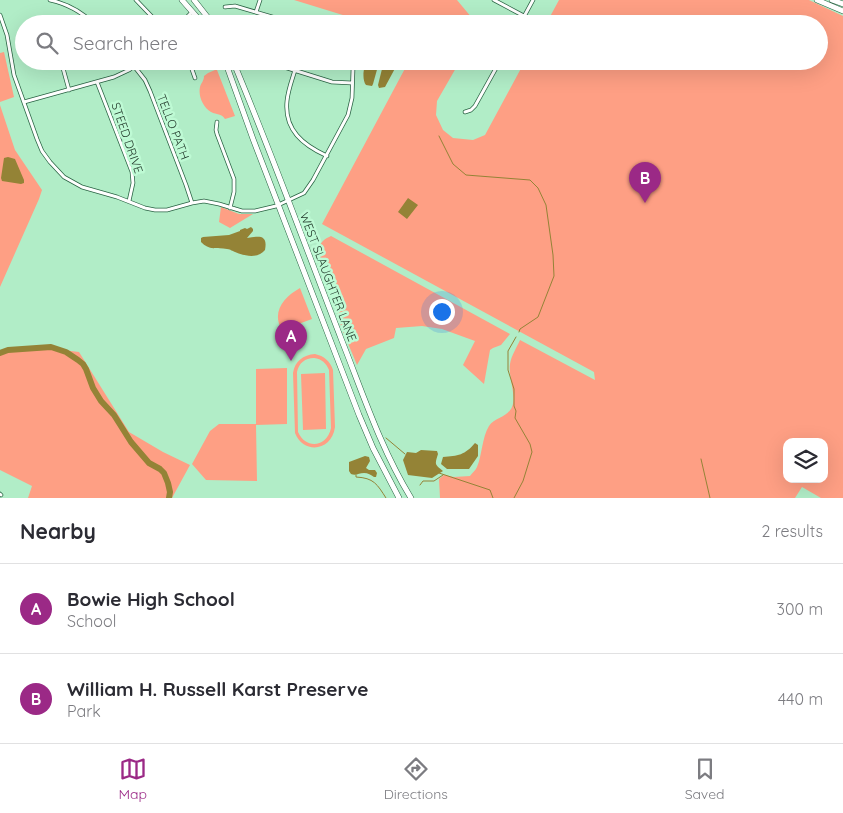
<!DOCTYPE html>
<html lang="en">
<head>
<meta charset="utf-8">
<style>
  body { margin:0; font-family:Quicksand,sans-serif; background:#f7f7f7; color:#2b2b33 }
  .controls { position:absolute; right:15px; bottom:15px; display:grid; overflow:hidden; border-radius:10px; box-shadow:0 5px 20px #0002 }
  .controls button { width:45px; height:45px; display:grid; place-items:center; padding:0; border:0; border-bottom:1px solid #e1e1e2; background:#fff; color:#2b2b33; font:25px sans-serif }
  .you { position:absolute; left:441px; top:311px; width:18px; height:18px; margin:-12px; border:4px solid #fff; border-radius:50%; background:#1a73e8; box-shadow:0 0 0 8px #1a73e833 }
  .badge { display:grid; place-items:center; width:32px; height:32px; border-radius:50%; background:#9b2986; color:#fff; font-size:16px; font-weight:700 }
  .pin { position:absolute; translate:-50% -41px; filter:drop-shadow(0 1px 2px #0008) }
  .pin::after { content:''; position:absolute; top:26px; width:18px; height:15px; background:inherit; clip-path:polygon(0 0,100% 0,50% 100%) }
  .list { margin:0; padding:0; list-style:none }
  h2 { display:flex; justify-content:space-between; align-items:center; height:65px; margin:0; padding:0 20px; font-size:21px }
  h2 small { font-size:16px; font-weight:400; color:#7c7c81 }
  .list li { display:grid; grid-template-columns:32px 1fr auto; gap:15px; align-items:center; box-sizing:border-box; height:90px; padding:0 20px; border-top:1px solid #e1e1e2 }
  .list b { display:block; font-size:19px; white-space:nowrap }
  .list p { margin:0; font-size:16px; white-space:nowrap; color:#7c7c81 }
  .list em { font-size:16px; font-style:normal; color:#7c7c81 }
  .icon { flex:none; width:28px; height:28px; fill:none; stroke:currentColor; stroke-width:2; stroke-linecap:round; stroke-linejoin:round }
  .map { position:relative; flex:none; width:843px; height:498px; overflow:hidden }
  .search { position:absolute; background:#fff; box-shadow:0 5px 20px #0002; left:15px; right:15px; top:15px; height:55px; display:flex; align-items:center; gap:12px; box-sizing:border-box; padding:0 18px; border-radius:28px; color:#7c7c81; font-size:19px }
  .sheet { height:245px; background:#fff }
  nav { display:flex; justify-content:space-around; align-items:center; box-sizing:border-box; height:70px; border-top:1px solid #e1e1e2; background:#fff; font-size:14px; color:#7c7c81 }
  nav a { display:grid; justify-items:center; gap:2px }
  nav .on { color:#9b2986 }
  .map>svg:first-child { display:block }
  .green { fill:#fe9f84; fill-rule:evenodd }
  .water { fill:#948336 }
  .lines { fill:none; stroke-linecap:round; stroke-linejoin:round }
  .stream { stroke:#948336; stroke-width:1 }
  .river { stroke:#948336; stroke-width:6 }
  .minor-casing { stroke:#296343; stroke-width:4.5 }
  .secondary-casing { stroke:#296343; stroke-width:6 }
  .primary-casing { stroke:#296343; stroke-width:6 }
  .minor { stroke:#fff; stroke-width:3 }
  .secondary { stroke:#fff; stroke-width:5 }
  .primary { stroke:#fff; stroke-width:5 }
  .labels { text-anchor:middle; stroke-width:5; stroke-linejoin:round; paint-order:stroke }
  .street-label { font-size:12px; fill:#243c2d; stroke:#befad4 }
</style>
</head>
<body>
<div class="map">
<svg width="843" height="498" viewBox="0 0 843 498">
  <rect width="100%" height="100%" fill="#b1edc7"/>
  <path class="green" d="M294,0H457L477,24H372Z
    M559,0H809L843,16V498H821L802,487L795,498H440L439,479L444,475L454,477L470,476C472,473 476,470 477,467C482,456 482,437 489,426C495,417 507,418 512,407C517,396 508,377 510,364C511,356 517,347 520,340L595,380L594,372L322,224L409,61H460L437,101L436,115L443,130L453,138L473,140L485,135L525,61H819V24H546ZM787,442H824V479H787Z
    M4,52L14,97L0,102V53Z
    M215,70H217L235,116L225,119C221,113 217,115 211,112C203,107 198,96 200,87C201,83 204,81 204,76L208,73Z
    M0,105L15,150L42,190L39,199L0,287Z
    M221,207L239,214H253L230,228L219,222Z
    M331,236L510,334L501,345L493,348L490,350L484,384L463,365L475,341L442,329L422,326L396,328L394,338L366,349L357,365L342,329L318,249C321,242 324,239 331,236Z
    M300,288L312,319L282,330C271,312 284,297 300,288Z
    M48,348L79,352L129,432L163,452L190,465L172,498H28L32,486L0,470V353Z
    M315,354C324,356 330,361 333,370L335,427C332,451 304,455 295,433L293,373C295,361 303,355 315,354ZM314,358C322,359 326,363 329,370L331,428C327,447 306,450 298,432L297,372C299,363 305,358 314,358Z
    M287,368V424L256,425L257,481L206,480L192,464L210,431L219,424H256V369Z
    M325,373L326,429L303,430L301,374Z"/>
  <path class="water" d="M384,61H399L385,87L379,88L378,85Z
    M367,62L375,63L378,66L373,84L372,86L366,85C362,80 363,67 367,62Z
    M8,157L15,159L24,180V183L21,184L2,181L1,178L4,158Z
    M408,198L418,205L407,219L398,212Z
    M251,227L253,229V231L247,238C259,236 268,234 265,250C258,259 244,256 235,252C230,250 232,250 227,249C217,247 209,251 201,242V238L203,237L229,235L240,231V230L245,228L247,229Z
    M475,443L478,445V456L469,469H447L441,464L443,457C458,456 465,455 475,443Z
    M421,450L437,451L438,454C435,464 434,464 443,471L432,478L408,475L403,460L407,452L416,453Z
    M365,456L369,457L370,461L366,468L369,470H375L377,473L376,477H374C371,475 368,473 364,473C359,473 356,476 351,474L349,471V462Z"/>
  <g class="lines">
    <path class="stream" d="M439,136L453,164L466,175L530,180L538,188L546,205L553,255L554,276L538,317L520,329L519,332
      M386,438L405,454
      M701,459L710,498
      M439,473L490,490L493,498
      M356,475V477C374,478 377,484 386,498
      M420,485L423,481H434L443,475
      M514,498L523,481L532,452L530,444L515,418L516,411L514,406V389L508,370V351L516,337"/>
    <path class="river" d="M0,353L8,350L51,347L66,352L78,360L83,364L86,369L93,388L101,401L114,415L131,442L149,463L160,469L164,473L168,483L170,492L169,498"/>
    <defs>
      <path id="minor" d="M50,0C68,4 81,11 94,24
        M136,0L159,24
        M494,0L524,16
        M225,7L235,6L296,24
        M256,12L260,0
        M0,15L7,35L14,75L37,139L42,151L50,162L64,177L82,187L117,197L145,208L155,210H167L192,203L204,201L219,204L242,211H255L276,206L304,193L313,180L348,115L352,98L353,69L354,61
        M180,24L192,12
        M520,24L533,0
        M61,61L69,90
        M130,61L145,80L150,91L186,185L192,203
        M189,61L195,78
        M258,64L264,62H268L332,82L352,83
        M295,70C292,80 288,90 287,101C284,130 303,145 327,156
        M97,82L132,172L133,183L129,201
        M24,102L114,77L129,70L140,61
        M465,112L471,110L475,106L500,61
        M217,122L216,130L217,134L234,179V192L230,208
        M0,494L1,495"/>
      <path id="secondary" d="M817,0L843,11
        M832,0L843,4"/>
      <path id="primary" d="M182,0L203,24
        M194,0L213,24
        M225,61L253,139L359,415L373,448L399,498
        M233,61C272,154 306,248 342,341C363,394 381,449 411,498"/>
    </defs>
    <use href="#minor" class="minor-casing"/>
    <use href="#secondary" class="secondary-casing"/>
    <use href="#primary" class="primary-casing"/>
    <use href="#minor" class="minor"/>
    <use href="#secondary" class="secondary"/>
    <use href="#primary" class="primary"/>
  </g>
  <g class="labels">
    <g class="street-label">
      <text transform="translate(173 127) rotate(69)" y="4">TELLO PATH</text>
      <text transform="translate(127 138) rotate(71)" y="4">STEED DRIVE</text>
      <text transform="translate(328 277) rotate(69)" y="4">WEST SLAUGHTER LANE</text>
    </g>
  </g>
</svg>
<div class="controls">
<button><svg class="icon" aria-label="layers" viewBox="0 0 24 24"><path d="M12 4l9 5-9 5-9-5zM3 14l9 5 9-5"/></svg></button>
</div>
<div class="you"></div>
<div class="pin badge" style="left:291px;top:361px">A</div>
<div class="pin badge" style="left:645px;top:203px">B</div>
<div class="search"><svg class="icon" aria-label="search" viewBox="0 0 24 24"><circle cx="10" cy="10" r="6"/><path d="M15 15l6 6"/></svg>Search here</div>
</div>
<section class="sheet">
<h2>Nearby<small>2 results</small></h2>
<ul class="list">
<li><span class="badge">A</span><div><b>Bowie High School</b><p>School</p></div><em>300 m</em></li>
<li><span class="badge">B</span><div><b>William H. Russell Karst Preserve</b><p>Park</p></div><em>440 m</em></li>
</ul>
</section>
<nav>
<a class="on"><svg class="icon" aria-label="map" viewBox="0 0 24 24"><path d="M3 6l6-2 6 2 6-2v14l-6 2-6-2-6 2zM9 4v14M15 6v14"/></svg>Map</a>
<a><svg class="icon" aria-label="directions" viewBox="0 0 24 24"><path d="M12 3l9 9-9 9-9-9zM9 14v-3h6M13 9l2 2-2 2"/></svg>Directions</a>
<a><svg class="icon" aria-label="saved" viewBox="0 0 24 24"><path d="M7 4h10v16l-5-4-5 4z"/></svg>Saved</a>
</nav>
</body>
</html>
